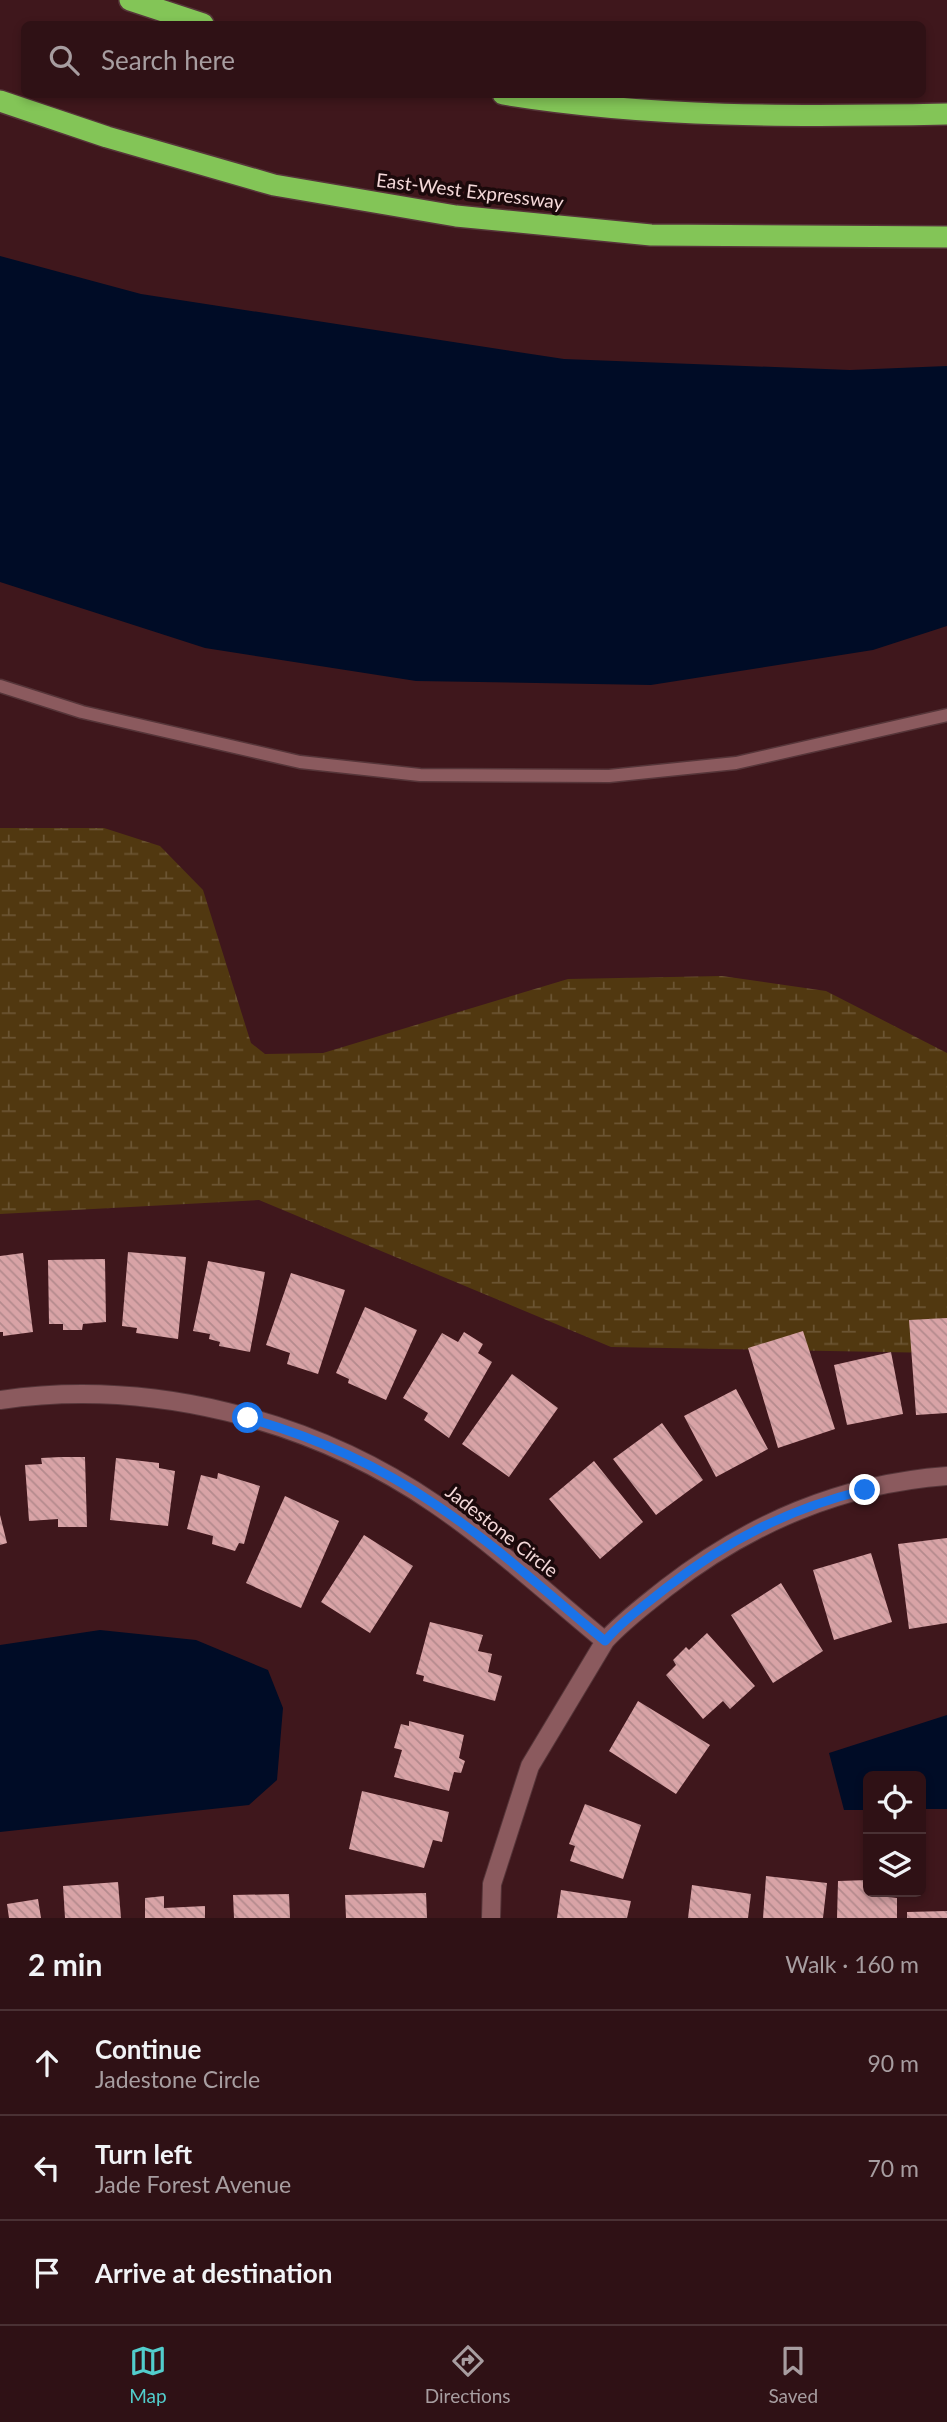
<!DOCTYPE html>
<html lang="en">
<head>
<meta charset="utf-8">
<style>
  body { margin:0; font-family:Lato,sans-serif; background:#3b1f22; color:#f1f3f6 }
  .controls { position:absolute; right:21px; bottom:21px; display:grid; overflow:hidden; border-radius:10px; box-shadow:0 4px 10px #0003 }
  .controls button { width:63px; height:63px; display:grid; place-items:center; padding:0; border:0; border-bottom:2px solid #4a3134; background:#2f1115; color:#f1f3f6; font:35px sans-serif }
  .stop { position:absolute; width:21px; height:21px; margin:-16px; border:5px solid #1a73e8; border-radius:50%; background:#fff }
  .stop.end { background:#1a73e8; border-color:#fff; box-shadow:0 2px 7px #0008 }
  .list { margin:0; padding:0; list-style:none }
  h2 { display:flex; justify-content:space-between; align-items:center; height:91px; margin:0; padding:0 28px; font-size:30px }
  h2 small { font-size:23px; font-weight:400; color:#a79da0 }
  .list li { display:grid; grid-template-columns:46px 1fr auto; gap:21px; align-items:center; box-sizing:border-box; height:105px; padding:0 28px; border-top:2px solid #4a3134 }
  .list b { display:block; font-size:26px; white-space:nowrap }
  .list p { margin:0; font-size:23px; white-space:nowrap; color:#a79da0 }
  .list em { font-size:23px; font-style:normal; color:#a79da0 }
  .icon { flex:none; width:38px; height:38px; fill:none; stroke:currentColor; stroke-width:2; stroke-linecap:round; stroke-linejoin:round }
  .map { position:relative; flex:none; width:947px; height:1918px; overflow:hidden }
  .search { position:absolute; background:#2f1115; box-shadow:0 4px 10px #0003; left:21px; right:21px; top:21px; height:77px; display:flex; align-items:center; gap:18px; box-sizing:border-box; padding:0 24px; border-radius:10px; color:#a79da0; font-size:26px }
  .sheet { height:406px; background:#2f1115 }
  nav { display:flex; justify-content:space-around; align-items:center; box-sizing:border-box; height:98px; border-top:2px solid #4a3134; background:#2f1115; font-size:19px; color:#a79da0 }
  nav a { display:grid; justify-items:center; gap:4px }
  nav .on { color:#52cdcc }
  .map>svg:first-child { display:block }
  .wetland { fill:url(#wetland-marsh) }
  .water { fill:#000c26 }
  .building { fill:url(#building-back-hatch) }
  .lines { fill:none; stroke-linecap:round; stroke-linejoin:round }
  .service-casing { stroke:#563539; stroke-width:15 }
  .minor-casing { stroke:#563539; stroke-width:20 }
  .motorway-casing { stroke:#563539; stroke-width:24 }
  .service { stroke:#8b5a5e; stroke-width:12 }
  .minor { stroke:#8b5a5e; stroke-width:18 }
  .motorway { stroke:#83c557; stroke-width:21 }
  .route { stroke:#1a73e8; stroke-width:9 }
  .labels { text-anchor:middle; stroke-width:7; stroke-linejoin:round; paint-order:stroke }
  .street-label { font-size:19px; fill:#f4d8d9; stroke:#1b090b }
</style>
</head>
<body>
<div class="map">
<svg width="947" height="1918" viewBox="0 0 947 1918">
  <defs>
    <pattern id="wetland-marsh" width="20" height="14" patternUnits="userSpaceOnUse" patternTransform="scale(1.75)"><rect width="20" height="14" fill="#513810"/><path d="M1 5h8M5 5V1M11 12h8M15 12V8" fill="none" stroke="#6b5432"/></pattern>
    <pattern id="building-back-hatch" width="6" height="6" patternUnits="userSpaceOnUse" patternTransform="scale(1.75)"><rect width="6" height="6" fill="#d8a3a6"/><path d="M-1 5l2 2M0 0l6 6M5-1l2 2" fill="none" stroke="#b48a8d"/></pattern>
  </defs>
  <rect width="100%" height="100%" fill="#3f171c"/>
  <path class="wetland" d="M0,828H104L160,846L203,890L251,1043L265,1054L323,1053L568,979L722,976L826,991L947,1053V1348L938,1353L611,1347L259,1200L0,1214Z"/>
  <path class="water" d="M0,256L141,294L564,359L850,370L947,366V626L873,650L651,685L416,681L205,648L0,582Z
    M100,1630L196,1640L268,1670L283,1708L277,1780L249,1805L0,1832V1645Z
    M947,1715V1809H921V1776H868V1810H844L829,1753Z"/>
  <path class="building" d="M128,1252L186,1257L178,1339L136,1333L137,1328L122,1326Z
    M23,1253L33,1332L3,1336V1332H0V1256Z
    M105,1259L106,1322L83,1324L82,1330H63V1324H49L48,1260Z
    M208,1261L265,1272L250,1352L219,1346L220,1342L209,1339L210,1334L193,1331Z
    M291,1273L345,1290L318,1374L287,1364L290,1353L266,1345Z
    M365,1307L417,1330L386,1400L348,1383L349,1379L336,1373Z
    M947,1318V1413L916,1415L909,1320Z
    M803,1331L835,1429L778,1448L748,1348Z
    M464,1332L483,1344L478,1353L492,1362L449,1438L424,1420L428,1413L403,1398L442,1333L458,1342Z
    M891,1352L903,1414L847,1425L834,1365Z
    M512,1374L558,1408L509,1477L462,1444Z
    M736,1389L768,1449L716,1477L684,1416Z
    M662,1423L703,1480L656,1515L613,1459Z
    M61,1457H85L87,1527H58V1519L29,1521L25,1465L42,1464L41,1458Z
    M116,1458L159,1463V1468L175,1471L168,1526L110,1520Z
    M594,1461L643,1522L600,1559L549,1499Z
    M218,1473L260,1486L244,1544L239,1543L235,1551L212,1544L213,1536L187,1529L201,1475L217,1479Z
    M285,1496L339,1521L301,1608L246,1583Z
    M0,1515L7,1543L0,1545Z
    M364,1535L413,1566L370,1633L321,1602Z
    M947,1538V1623L909,1629L898,1544Z
    M871,1553L892,1622L834,1640L813,1570Z
    M781,1583L823,1651L773,1683L731,1615Z
    M430,1622L483,1635L478,1651L492,1654L488,1672L502,1676L495,1701L423,1681L424,1676L416,1674Z
    M707,1633L755,1686L730,1709L723,1701L703,1719L666,1675L676,1665L673,1660L686,1647L689,1650Z
    M638,1701L710,1745L676,1794L609,1751Z
    M409,1721L464,1735L459,1758L465,1761L461,1773L454,1772L449,1791L394,1777L402,1750L394,1748L401,1724L409,1726Z
    M362,1791L449,1812L442,1842L433,1840L424,1868L349,1849Z
    M585,1804L641,1825L623,1879L570,1861L575,1846L569,1844Z
    M766,1876L827,1883L823,1918H763Z
    M868,1880V1892H872L871,1895L897,1898V1918H837L838,1881Z
    M118,1882L121,1918H65L63,1886Z
    M692,1885L751,1894L748,1918H688Z
    M561,1890L631,1901L627,1918H557Z
    M426,1893L427,1918H346L345,1895Z
    M289,1894L290,1918H234L233,1895Z
    M164,1896V1908L205,1906V1918H145V1898Z
    M38,1899L41,1918H9L7,1904Z
    M947,1911V1918H907V1912Z"/>
  <g class="lines">
    <defs>
      <path id="service" d="M0,686L82,712L300,762L420,775L609,776L736,763L947,715"/>
      <path id="minor" d="M0,1400C150,1378 311,1419 435,1504C495,1545 549,1595 605,1641
        M491,1918L492,1884L530,1766L605,1641C624,1620 645,1605 666,1588C750,1523 841,1484 947,1476"/>
      <path id="motorway" d="M130,0L203,24
        M503,94C650,118 798,117 947,114
        M0,101L107,137L274,185L456,216L651,235L947,237"/>
    </defs>
    <use href="#service" class="service-casing"/>
    <use href="#minor" class="minor-casing"/>
    <use href="#motorway" class="motorway-casing"/>
    <use href="#service" class="service"/>
    <use href="#minor" class="minor"/>
    <use href="#motorway" class="motorway"/>
  </g>
  <g class="lines">
    <path class="route" d="M248,1418C314,1437 376,1464 433,1503C494,1543 549,1595 605,1641C623,1620 645,1605 666,1588C728,1540 788,1509 865,1490"/>
  </g>
  <g class="labels">
    <g class="street-label">
      <text transform="translate(470 191) rotate(7)" y="7">East-West Expressway</text>
      <text transform="translate(502 1531) rotate(38)" y="7">Jadestone Circle</text>
    </g>
  </g>
</svg>
<div class="controls">
<button><svg class="icon" aria-label="locate" viewBox="0 0 24 24"><circle cx="12" cy="12" r="6"/><path d="M12 2v4M12 18v4M2 12h4M18 12h4"/></svg></button>
<button><svg class="icon" aria-label="layers" viewBox="0 0 24 24"><path d="M12 4l9 5-9 5-9-5zM3 14l9 5 9-5"/></svg></button>
</div>
<div class="stop" style="left:248px;top:1418px"></div>
<div class="stop end" style="left:865px;top:1490px"></div>
<div class="search"><svg class="icon" aria-label="search" viewBox="0 0 24 24"><circle cx="10" cy="10" r="6"/><path d="M15 15l6 6"/></svg>Search here</div>
</div>
<section class="sheet">
<h2>2 min<small>Walk · 160 m</small></h2>
<ul class="list">
<li><svg class="icon" aria-label="ahead" viewBox="0 0 24 24"><path d="M12 20V5M6 11l6-6 6 6"/></svg><div><b>Continue</b><p>Jadestone Circle</p></div><em>90 m</em></li>
<li><svg class="icon" aria-label="left" viewBox="0 0 24 24"><path d="M17 20v-9H6M10 6l-5 5 5 5"/></svg><div><b>Turn left</b><p>Jade Forest Avenue</p></div><em>70 m</em></li>
<li><svg class="icon" aria-label="arrive" viewBox="0 0 24 24"><path d="M6 21V4h12l-3 4 3 4H6"/></svg><div><b>Arrive at destination</b></div></li>
</ul>
</section>
<nav>
<a class="on"><svg class="icon" aria-label="map" viewBox="0 0 24 24"><path d="M3 6l6-2 6 2 6-2v14l-6 2-6-2-6 2zM9 4v14M15 6v14"/></svg>Map</a>
<a><svg class="icon" aria-label="directions" viewBox="0 0 24 24"><path d="M12 3l9 9-9 9-9-9zM9 14v-3h6M13 9l2 2-2 2"/></svg>Directions</a>
<a><svg class="icon" aria-label="saved" viewBox="0 0 24 24"><path d="M7 4h10v16l-5-4-5 4z"/></svg>Saved</a>
</nav>
</body>
</html>
